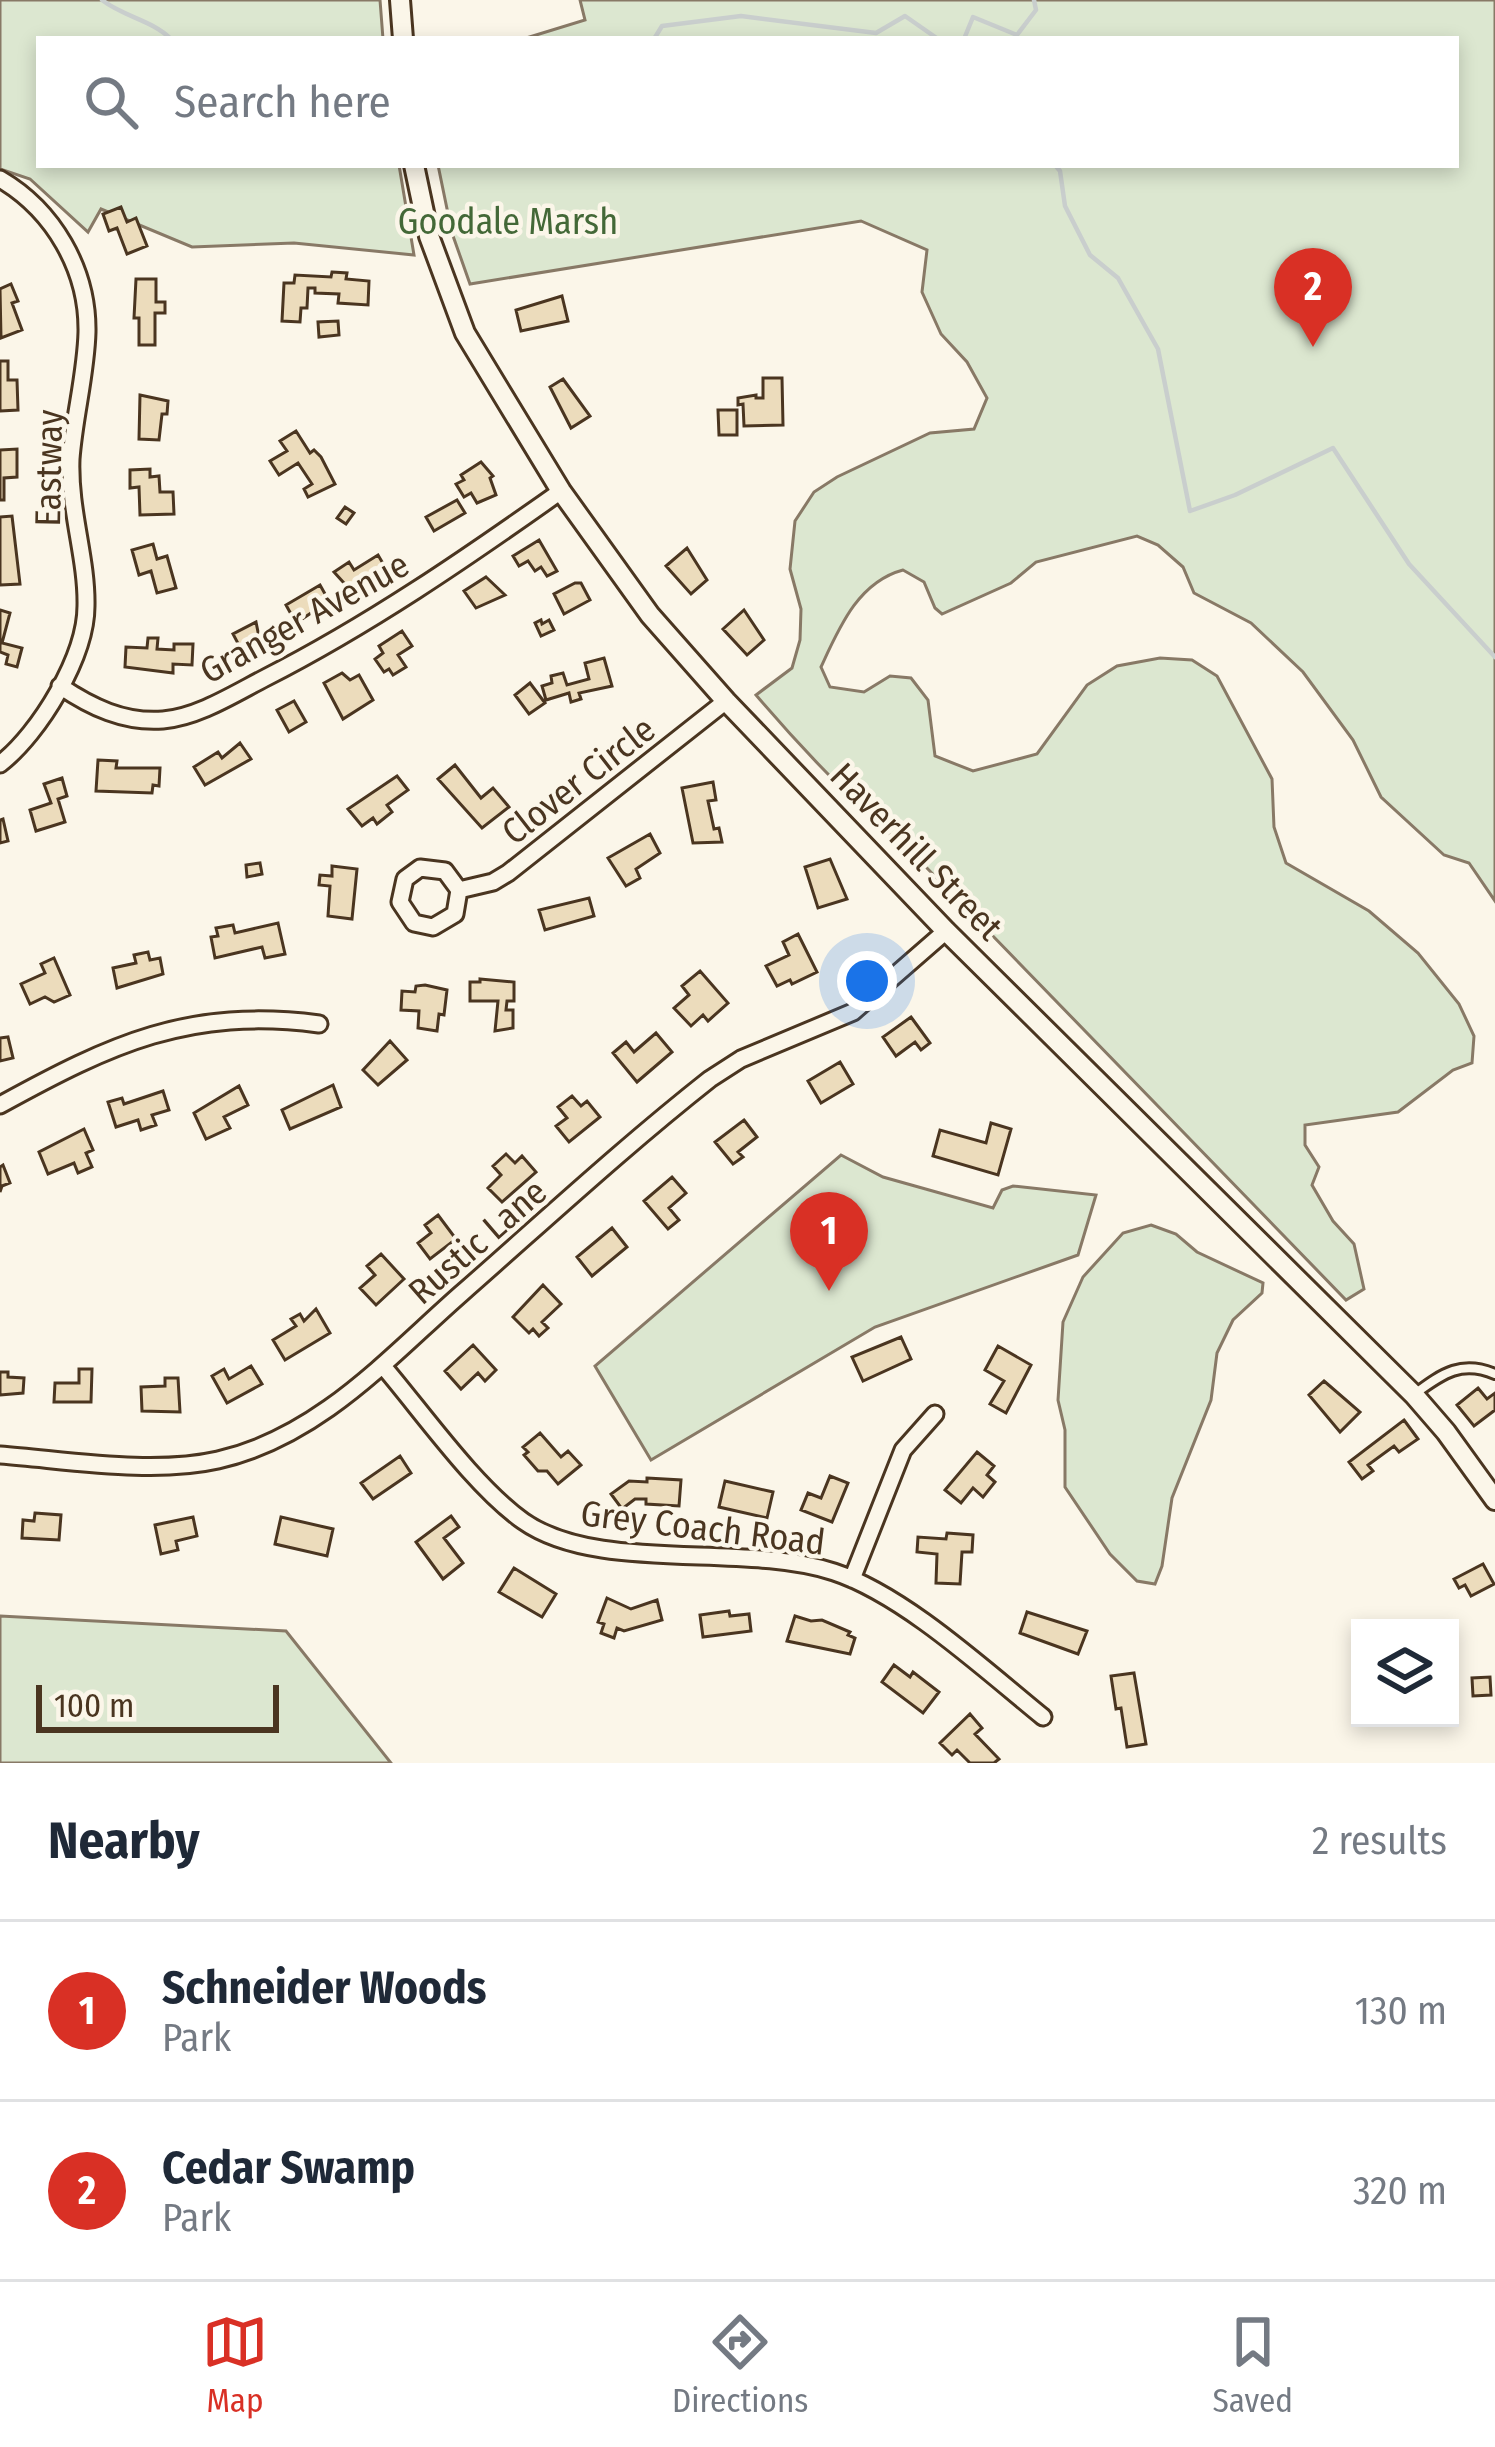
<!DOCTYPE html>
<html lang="en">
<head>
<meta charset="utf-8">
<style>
  body { margin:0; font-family:"Fira Sans Condensed",sans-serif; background:#f2f2f3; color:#1f2937 }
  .controls { position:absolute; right:36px; bottom:36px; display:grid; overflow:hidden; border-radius:0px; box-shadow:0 6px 18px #0003 }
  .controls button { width:108px; height:108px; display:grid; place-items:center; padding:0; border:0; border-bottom:3px solid #e0e1e3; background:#fff; color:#1f2937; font:60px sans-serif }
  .scale { position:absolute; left:36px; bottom:30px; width:243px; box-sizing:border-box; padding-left:12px; border:6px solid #4a3520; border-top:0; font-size:33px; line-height:42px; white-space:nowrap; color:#4a3520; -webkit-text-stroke:9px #fbf6e9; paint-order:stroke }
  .you { position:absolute; left:867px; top:981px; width:42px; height:42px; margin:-30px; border:9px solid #fff; border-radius:50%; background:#1a73e8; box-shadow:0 0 0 18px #1a73e833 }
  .badge { display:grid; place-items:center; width:78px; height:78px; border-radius:50%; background:#d93025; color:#fff; font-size:39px; font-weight:700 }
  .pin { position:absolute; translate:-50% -99px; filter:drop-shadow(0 3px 6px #0008) }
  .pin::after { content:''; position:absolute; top:63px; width:42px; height:36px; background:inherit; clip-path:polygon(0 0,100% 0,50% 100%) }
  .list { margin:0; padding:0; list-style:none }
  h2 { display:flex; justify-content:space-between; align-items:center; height:156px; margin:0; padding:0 48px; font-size:51px }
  h2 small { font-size:39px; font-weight:400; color:#747a83 }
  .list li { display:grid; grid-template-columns:78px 1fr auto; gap:36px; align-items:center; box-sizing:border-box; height:180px; padding:0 48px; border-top:3px solid #e0e1e3 }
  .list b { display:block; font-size:45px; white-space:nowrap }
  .list p { margin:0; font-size:39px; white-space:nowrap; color:#747a83 }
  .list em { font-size:39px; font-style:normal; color:#747a83 }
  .icon { flex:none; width:66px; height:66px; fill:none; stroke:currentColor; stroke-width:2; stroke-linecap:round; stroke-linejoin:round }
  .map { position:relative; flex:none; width:1495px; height:1763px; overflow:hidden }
  .search { position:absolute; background:#fff; box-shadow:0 6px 18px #0003; left:36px; right:36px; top:36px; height:132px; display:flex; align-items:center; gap:30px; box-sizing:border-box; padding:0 42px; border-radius:0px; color:#747a83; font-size:45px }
  .sheet { height:516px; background:#fff }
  nav { display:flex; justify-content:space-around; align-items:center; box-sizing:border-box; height:168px; border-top:3px solid #e0e1e3; background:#fff; font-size:33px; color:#747a83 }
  nav a { display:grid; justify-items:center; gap:6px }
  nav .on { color:#d93025 }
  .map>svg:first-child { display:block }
  .green { fill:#dce7d0; stroke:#887966; stroke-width:3 }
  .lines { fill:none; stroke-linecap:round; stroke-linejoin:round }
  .stream { stroke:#c9cecd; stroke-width:4.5 }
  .building { fill:#ecdcbc; stroke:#4a3520; stroke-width:3 }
  .service-casing { stroke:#4a3520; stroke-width:14 }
  .minor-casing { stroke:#4a3520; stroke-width:21 }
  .tertiary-casing { stroke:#4a3520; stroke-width:24 }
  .service { stroke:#fbf6e9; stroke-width:8 }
  .minor { stroke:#fbf6e9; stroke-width:15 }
  .tertiary { stroke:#fbf6e9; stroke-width:18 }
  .labels { text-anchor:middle; stroke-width:9; stroke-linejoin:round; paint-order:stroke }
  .park-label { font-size:36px; fill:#436837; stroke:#fbf6e9 }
  .street-label { font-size:36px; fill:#4a3520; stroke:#fbf6e9 }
</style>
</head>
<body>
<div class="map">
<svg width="1495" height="1763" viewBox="0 0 1495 1763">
  <rect width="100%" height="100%" fill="#fbf6e9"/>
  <path class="green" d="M0,0H380L383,39H39V165H399L414,255L294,243L192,247L101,209L88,232L30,179L0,169Z
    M580,0H1495V901L1469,863L1444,855L1381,797L1353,740L1303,672L1251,623L1194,593L1183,567L1158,545L1137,536L1036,562L1011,583L942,614L935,608L924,582L903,570C858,582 839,628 821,667L830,687L864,692L890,676L911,678L928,700L935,756L973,771L1037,754L1087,685L1117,666L1160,658L1192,660L1217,676L1272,779L1274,827L1286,863L1369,911L1418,953L1459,1004L1474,1036L1472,1063L1453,1070L1398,1112L1305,1125V1145L1319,1167L1312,1185L1333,1221L1354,1244L1364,1289L1346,1300L925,866C865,814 808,756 756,695L792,668L800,640L801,609L790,569L795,521L814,492L837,477L930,433L974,429L987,398L967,362L941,334L922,292L927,250L861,221L470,284L452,233L438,165H1456V39H523L585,20Z
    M841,1155L883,1177L993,1208L1002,1190L1013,1186L1096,1195L1078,1255L875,1327L651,1460L595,1366Z
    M1151,1225L1176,1234L1197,1252L1263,1283L1262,1293L1233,1320L1217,1353L1211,1400L1172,1498L1162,1566L1155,1584L1137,1581L1110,1554L1065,1487V1430L1058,1400L1063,1322L1083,1277L1123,1233Z
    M0,1616L286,1631L391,1763H0Z"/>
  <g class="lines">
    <path class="stream" d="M102,0C124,17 152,20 171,39
      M654,39L662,26L741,16L876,33L905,16L938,39
      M964,39L973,17L1017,35L1036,10L1034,0
      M1055,165L1060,171L1065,206L1090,255L1118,278L1158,349L1190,511L1235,495L1333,448L1409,564L1495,657"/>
  </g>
  <path class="building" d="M121,207L127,222L136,218L147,246L127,254L117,228L109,231L103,214Z
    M332,272L347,273L346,279L369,281L368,305L338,303L339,294L315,293V288H308L307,308H301L300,322L282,321L284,283H294L295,275L331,277Z
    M136,279H156V302H165V313H155V345H139V318H134Z
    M11,284L18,301L12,303L22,330L1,338L0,289Z
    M562,296L568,321L521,331L516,310Z
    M338,321L339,335L319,337L318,322Z
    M0,361H8V380H17L18,410L0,411Z
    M763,378H782L783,425L744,426L743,404L738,405V398L756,395V398H763Z
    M563,379L590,416L571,428L550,387Z
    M140,395L168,401L167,414H162L159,440L139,439Z
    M718,410H737V435H719Z
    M296,431L310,453L314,450L321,457L335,484L308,497L304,489L312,484L298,463L279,475L270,461L287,451L280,441Z
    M17,449V477L4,478V500H0V450Z
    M481,462L493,476L490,478L496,495L477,503L471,493L464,497L456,484L464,480L461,475Z
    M150,469V477L159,476L160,492H173L174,514L140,515L139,487L130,488V470Z
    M457,500L465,513L434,531L426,517Z
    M345,507L354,513L346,524L337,518Z
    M12,516L20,584L0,585V517Z
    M539,540L557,571L547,576L541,567L535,571L528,561L519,566L513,556Z
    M153,544L157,559L167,556L176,588L157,593L151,571L139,575L132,550Z
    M687,548L707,580L691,594L666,566Z
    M378,555L388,572L354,594L334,572L349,562L354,570Z
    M486,577L505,595L476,608L464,591Z
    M575,583H581L590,600L564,614L554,594Z
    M320,585L329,601L296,623L286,605Z
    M0,610L10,613L2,643L22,648L17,667L6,664L8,655L0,652Z
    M744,610L764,640L747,655L723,629Z
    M541,620L542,624L549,620L554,630L541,636L535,623Z
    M256,622L260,642L242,651L233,634Z
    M402,631L412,646L398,655L406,667L393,675L389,669L384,672L375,659L383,653L379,646Z
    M148,638H158L157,649L174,650V644H193L192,665L173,664V673L125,667L126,647L147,648Z
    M604,658L612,686L579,693L581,699L571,702L569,693L546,700L542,686L552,683L551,676L563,673L567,685L589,679L585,663Z
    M342,673L350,680L359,675L373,700L343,719L324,683Z
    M530,683L545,703L529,714L515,695Z
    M294,701L306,722L289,732L277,710Z
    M240,743L251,759L205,785L194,767L218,752L222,758Z
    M98,760L117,761L116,768H160L159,786L153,785L152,793L96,791Z
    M455,765L481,798L493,788L509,807L482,828L438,779Z
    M397,776L408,790L387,805L392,812L377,824L373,818L362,826L348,809Z
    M62,778L67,796L58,799L65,822L36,831L30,810L51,803L44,784Z
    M713,782L716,800L708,801L714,829L719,828L722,842L693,843L682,788Z
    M3,819L8,841L0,843V820Z
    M650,834L660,853L636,869L640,878L626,886L608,858Z
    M830,859L847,899L818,908L805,867Z
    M260,863L262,874L247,877L246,865Z
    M332,866L357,869L352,919L328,916L330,886L319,885L320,875L332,876Z
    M589,898L594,916L545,930L539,910Z
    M278,923L285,954L265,958L262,947L215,958L211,937L218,936L216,928L233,925L235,933Z
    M798,934L817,972L792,984L790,980L777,986L766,966L789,955L783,942Z
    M148,952L150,960L160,958L163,974L117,988L113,968L136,963L134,955Z
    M54,958L70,995L54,1002L45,997L30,1004L21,984L45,973L41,964Z
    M700,971L728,1003L708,1021L703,1015L691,1026L674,1008L689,995L682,986Z
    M480,979L514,982V1001H507L506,1010H513V1028L495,1031L498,1001H470V982H480Z
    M425,985L447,990L444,1015L439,1014L437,1031L418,1028L419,1011L401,1010L402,991L415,992L416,986Z
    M911,1017L930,1043L921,1050L915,1042L896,1056L883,1037Z
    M656,1033L672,1052L637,1082L613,1053L626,1042L634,1052Z
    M8,1037L13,1058L0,1061V1038Z
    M390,1041L407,1060L378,1085L363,1070Z
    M840,1062L853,1084L821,1103L808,1081Z
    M333,1085L341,1107L290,1129L282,1110Z
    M239,1086L248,1105L224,1117L230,1128L206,1139L194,1113Z
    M163,1091L169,1110L152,1115L156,1125L141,1130L138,1120L116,1127L108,1102L122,1098L124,1104Z
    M572,1096L581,1106L587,1101L600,1117L569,1142L556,1126L567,1118L558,1107Z
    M744,1120L757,1137L738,1152L743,1157L733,1164L715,1142Z
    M991,1123L1011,1129L998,1175L933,1156L940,1130L986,1143Z
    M84,1129L93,1150L86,1153L92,1167L78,1173L74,1163L48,1174L39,1152Z
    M506,1154L515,1163L522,1156L536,1172L502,1202L488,1188L501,1175L493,1166Z
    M3,1165L10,1183L2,1186L0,1192V1167Z
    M672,1177L686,1193L669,1208L679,1220L668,1229L644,1201Z
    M438,1215L456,1239L430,1259L418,1243L431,1233L425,1225Z
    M612,1228L627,1247L592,1276L577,1257Z
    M381,1254L404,1279L376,1305L360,1288L375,1275L367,1266Z
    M543,1285L561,1304L542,1322L548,1328L539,1336L533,1329L529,1333L513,1317Z
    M316,1309L330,1333L285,1360L273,1340L296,1326L291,1319L300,1314L304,1321Z
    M901,1337L911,1359L863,1381L852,1357Z
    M473,1345L496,1370L485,1381L478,1373L461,1389L445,1371Z
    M998,1346L1031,1365L1006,1413L990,1404L1004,1381L985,1370Z
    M251,1366L262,1384L227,1403L212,1376L224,1369L229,1379Z
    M79,1369H92L91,1402H54L55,1383H79Z
    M0,1372H8V1377L24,1378L23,1393L0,1395Z
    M165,1378H178L180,1412L142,1411L141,1387L165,1386Z
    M1324,1381L1360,1412L1340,1432L1309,1395Z
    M1478,1388L1487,1399L1495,1393V1410L1474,1426L1457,1405Z
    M1404,1420L1418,1439L1399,1452L1394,1446L1368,1465L1373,1471L1362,1479L1349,1462Z
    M540,1433L561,1457L568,1451L581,1465L558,1484L547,1471H538L524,1455L528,1452L523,1447Z
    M977,1452L994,1466L987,1475L995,1482L983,1497L973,1488L961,1503L945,1490Z
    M400,1456L411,1473L373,1499L361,1483Z
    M830,1476L848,1483L832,1522L801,1510L808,1493L821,1498Z
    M647,1478L681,1480L679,1506L646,1504V1499H635L622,1509L611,1494L629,1481L647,1482Z
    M725,1481L773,1492L767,1518L719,1507Z
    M35,1513L61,1515L59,1540L22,1538L23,1520L34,1521Z
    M451,1516L459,1527L444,1538L463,1563L443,1579L416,1542Z
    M193,1517L197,1536L176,1541L178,1550L161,1554L155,1525Z
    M281,1517L333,1529L327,1556L275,1544Z
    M947,1533L973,1535L972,1552H962L960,1584L936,1583L937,1554L917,1552L918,1537L946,1539Z
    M1483,1564L1494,1584L1471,1596L1465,1585L1459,1588L1454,1579Z
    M514,1568L556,1594L542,1617L499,1592Z
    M607,1598L631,1609L657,1600L662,1620L624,1631L617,1628L614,1638L601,1633L604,1624L598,1622Z
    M729,1611L730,1616L749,1614L751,1631L703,1637L700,1615Z
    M1027,1612L1087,1631L1078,1654L1020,1633Z
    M795,1616L811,1621L822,1620L850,1632L848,1635L855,1638L850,1654L787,1641Z
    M894,1665L910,1677L913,1672L939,1692L923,1713L882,1682Z
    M1134,1673L1146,1744L1127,1747L1121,1708L1116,1709L1111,1676Z
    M1490,1677L1491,1695L1473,1696L1472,1678Z
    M970,1714L982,1728L975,1734L999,1759L994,1763H970L957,1750L952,1755L940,1743Z"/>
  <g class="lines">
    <defs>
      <path id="service" d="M1416,1393C1443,1373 1462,1360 1495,1374"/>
      <path id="minor" d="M0,179C53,210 88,269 87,332C86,374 74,417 71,459C69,511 87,558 86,606C86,656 40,733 0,764
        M60,686C91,707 124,723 163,720C198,717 234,694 265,678C369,625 465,559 561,491
        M459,890L455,914L433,927L414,923L400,902L405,879L420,868L445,871L459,890L493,882L508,873L726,701
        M0,1105C111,1044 189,1007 319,1024
        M383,1366C423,1413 474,1486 523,1521C598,1574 743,1542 834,1572C904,1595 985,1670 1043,1717
        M0,1455C67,1460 152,1475 218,1460C319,1437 388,1358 462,1293C544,1221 625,1146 710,1079L741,1059L853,1012L946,931
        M852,1579L903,1450L935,1414"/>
      <path id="tertiary" d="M400,0L403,39
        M414,165L429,236L465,333L561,491L650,615L726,701L946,931L1414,1395L1446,1432L1495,1500"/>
    </defs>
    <use href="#service" class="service-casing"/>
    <use href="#minor" class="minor-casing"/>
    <use href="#tertiary" class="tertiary-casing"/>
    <use href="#service" class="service"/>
    <use href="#minor" class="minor"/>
    <use href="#tertiary" class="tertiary"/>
  </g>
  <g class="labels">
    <g class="park-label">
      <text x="508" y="234">Goodale Marsh</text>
    </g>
    <g class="street-label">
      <text transform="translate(48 468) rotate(-89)" y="13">Eastway</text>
      <text transform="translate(304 617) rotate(-29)" y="13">Granger Avenue</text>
      <text transform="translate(578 780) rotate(-38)" y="13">Clover Circle</text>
      <text transform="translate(917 851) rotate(46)" y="13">Haverhill Street</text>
      <text transform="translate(477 1241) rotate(-41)" y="13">Rustic Lane</text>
      <text transform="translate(703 1527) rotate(7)" y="13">Grey Coach Road</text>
    </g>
  </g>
</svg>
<div class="controls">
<button><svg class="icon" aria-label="layers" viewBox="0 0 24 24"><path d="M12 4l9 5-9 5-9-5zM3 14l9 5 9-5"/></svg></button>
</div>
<div class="scale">100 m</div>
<div class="you"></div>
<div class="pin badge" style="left:829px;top:1291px">1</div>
<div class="pin badge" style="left:1313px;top:347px">2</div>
<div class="search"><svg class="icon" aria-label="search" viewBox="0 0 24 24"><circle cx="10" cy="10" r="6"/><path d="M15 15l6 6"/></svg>Search here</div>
</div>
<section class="sheet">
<h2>Nearby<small>2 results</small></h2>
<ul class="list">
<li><span class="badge">1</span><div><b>Schneider Woods</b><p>Park</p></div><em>130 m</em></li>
<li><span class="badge">2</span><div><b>Cedar Swamp</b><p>Park</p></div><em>320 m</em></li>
</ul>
</section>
<nav>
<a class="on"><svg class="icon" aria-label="map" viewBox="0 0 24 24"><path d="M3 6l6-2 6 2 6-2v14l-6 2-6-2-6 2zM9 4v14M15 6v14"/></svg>Map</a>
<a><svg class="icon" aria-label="directions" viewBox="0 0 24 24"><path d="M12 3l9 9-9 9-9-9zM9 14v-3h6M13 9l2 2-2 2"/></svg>Directions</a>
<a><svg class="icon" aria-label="saved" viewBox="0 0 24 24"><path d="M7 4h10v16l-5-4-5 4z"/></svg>Saved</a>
</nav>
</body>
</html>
